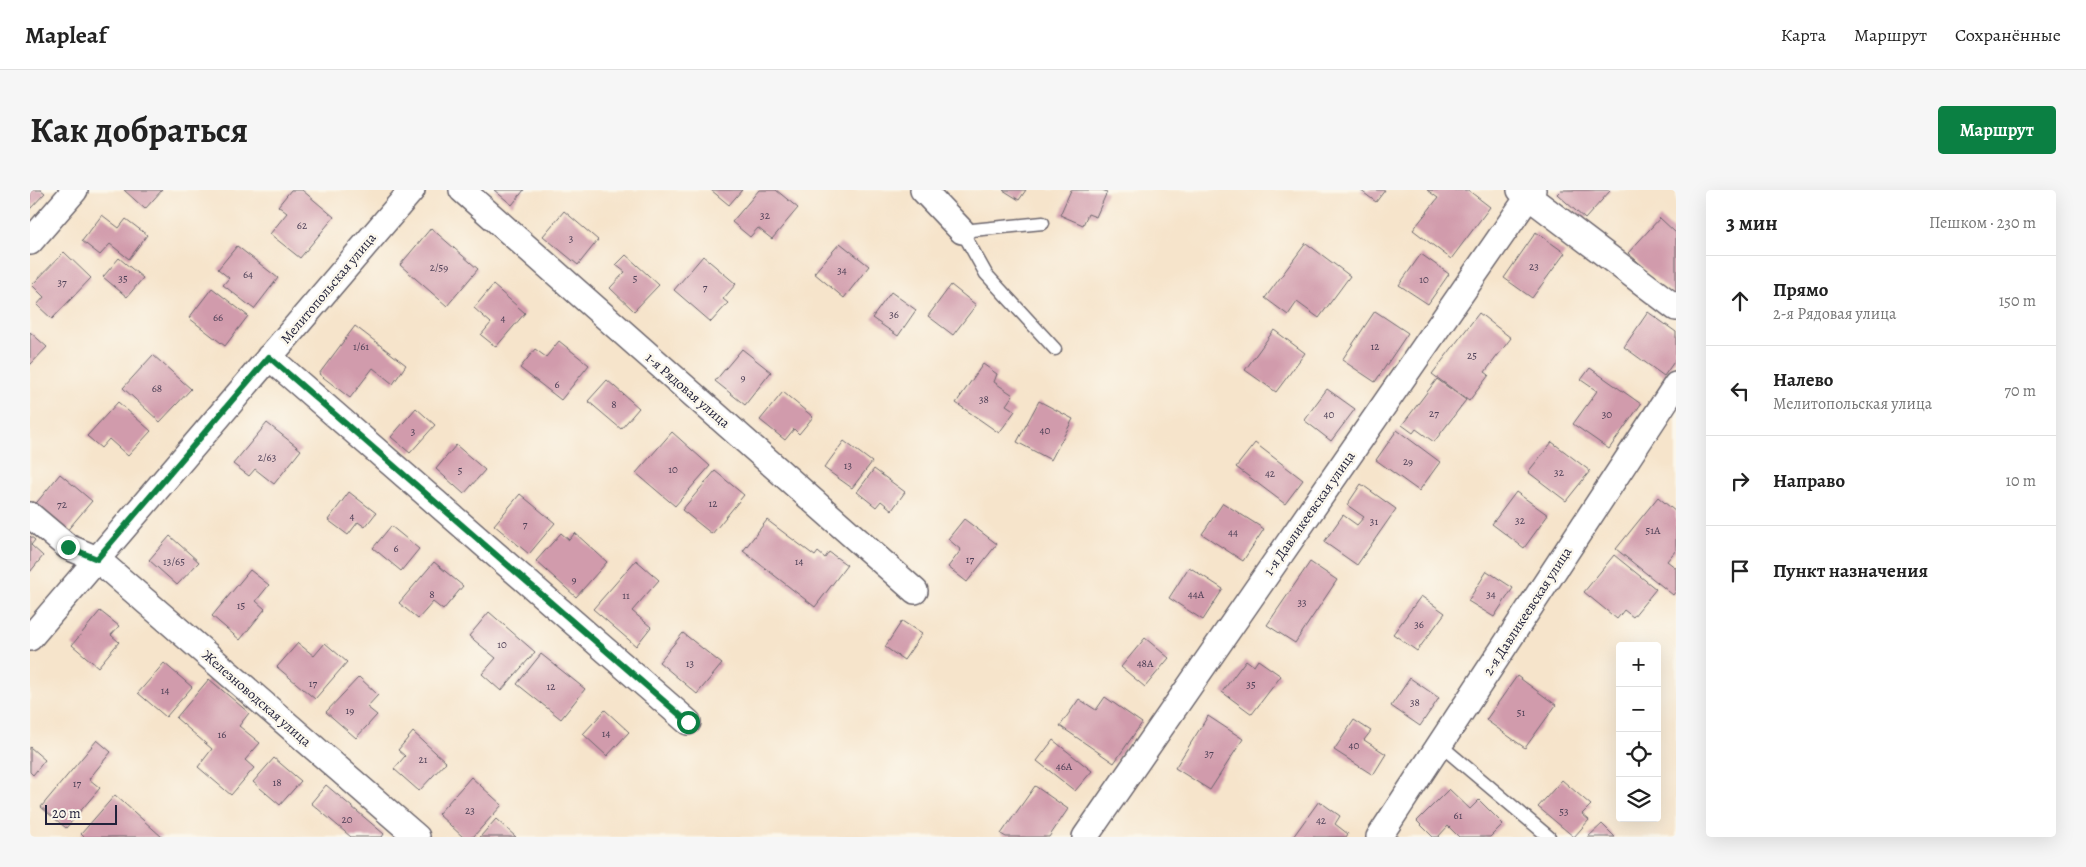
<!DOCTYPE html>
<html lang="ru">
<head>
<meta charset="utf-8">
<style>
  body { margin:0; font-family:Alegreya,serif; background:#f6f6f6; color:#222 }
  .controls { position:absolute; right:15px; bottom:15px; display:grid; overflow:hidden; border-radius:5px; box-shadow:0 5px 20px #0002 }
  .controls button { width:45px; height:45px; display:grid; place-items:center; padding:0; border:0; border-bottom:1px solid #e0e0e0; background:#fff; color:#222; font:25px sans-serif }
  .scale { position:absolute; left:15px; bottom:12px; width:72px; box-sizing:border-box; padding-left:5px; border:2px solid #22223b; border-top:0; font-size:14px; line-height:18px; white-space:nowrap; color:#22223b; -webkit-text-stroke:4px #fbf7ec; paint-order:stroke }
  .stop { position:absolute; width:15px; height:15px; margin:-11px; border:4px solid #0b8043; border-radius:50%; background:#fff }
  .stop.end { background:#0b8043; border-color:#fff; box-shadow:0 1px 5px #0008 }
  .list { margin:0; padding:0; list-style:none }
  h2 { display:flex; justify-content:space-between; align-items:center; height:65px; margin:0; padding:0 20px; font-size:21px }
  h2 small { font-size:16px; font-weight:400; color:#767676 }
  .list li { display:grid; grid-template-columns:32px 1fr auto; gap:15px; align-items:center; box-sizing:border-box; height:90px; padding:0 20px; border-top:1px solid #e0e0e0 }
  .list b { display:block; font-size:19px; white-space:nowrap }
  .list p { margin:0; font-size:16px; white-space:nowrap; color:#767676 }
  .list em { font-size:16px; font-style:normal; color:#767676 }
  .icon { flex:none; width:28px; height:28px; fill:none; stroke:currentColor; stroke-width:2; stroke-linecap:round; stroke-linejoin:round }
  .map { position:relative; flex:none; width:1646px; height:647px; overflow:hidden; border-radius:5px }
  header { display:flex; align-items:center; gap:30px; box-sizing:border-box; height:70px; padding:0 25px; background:#fff; border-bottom:1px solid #e0e0e0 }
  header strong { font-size:24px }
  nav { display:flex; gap:28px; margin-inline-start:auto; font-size:18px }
  .intro { display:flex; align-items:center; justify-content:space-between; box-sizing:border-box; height:120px; padding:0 30px }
  h1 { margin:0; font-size:35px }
  .button { padding:12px 22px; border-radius:5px; background:#0b8043; color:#fff; font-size:18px; font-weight:700 }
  main { display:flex; gap:30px; padding:0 30px }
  aside { flex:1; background:#fff; border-radius:5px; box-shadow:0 5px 20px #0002 }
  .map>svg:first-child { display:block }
  .building { fill:#d19bac }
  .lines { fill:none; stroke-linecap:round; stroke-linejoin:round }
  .lane-casing { stroke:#6c666d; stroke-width:15 }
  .street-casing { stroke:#6c666d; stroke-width:28 }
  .lane { stroke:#fff; stroke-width:12 }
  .street { stroke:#fff; stroke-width:25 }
  .route { stroke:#0b8043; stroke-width:6 }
  .labels { text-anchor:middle; stroke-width:5; stroke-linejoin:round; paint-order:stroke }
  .number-label { font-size:11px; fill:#4e4057 }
  .street-label { font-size:14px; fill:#22223b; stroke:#fbf7ec }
</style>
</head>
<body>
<header>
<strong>Mapleaf</strong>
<nav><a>Карта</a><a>Маршрут</a><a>Сохранённые</a></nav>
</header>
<div class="intro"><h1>Как добраться</h1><a class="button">Маршрут</a></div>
<main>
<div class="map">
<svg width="1646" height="647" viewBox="0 0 1646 647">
  <rect width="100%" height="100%" fill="#fbf7ec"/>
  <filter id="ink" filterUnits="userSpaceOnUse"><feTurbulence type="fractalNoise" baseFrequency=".02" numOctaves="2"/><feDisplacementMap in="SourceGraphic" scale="10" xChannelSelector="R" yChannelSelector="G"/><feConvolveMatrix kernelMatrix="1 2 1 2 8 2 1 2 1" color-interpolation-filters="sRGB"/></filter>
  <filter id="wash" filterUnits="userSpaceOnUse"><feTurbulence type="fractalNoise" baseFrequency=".0096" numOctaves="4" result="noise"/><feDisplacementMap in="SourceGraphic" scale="20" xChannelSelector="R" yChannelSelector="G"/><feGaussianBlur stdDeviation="1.12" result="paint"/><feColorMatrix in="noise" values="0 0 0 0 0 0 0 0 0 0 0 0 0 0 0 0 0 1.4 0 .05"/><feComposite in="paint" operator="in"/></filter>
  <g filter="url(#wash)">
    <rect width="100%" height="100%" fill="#f6e4cb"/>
    <g id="blocks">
      <path class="building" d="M0,0H11L15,3L0,19Z
        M94,0H132L115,19Z
        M261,0H272L304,27L270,68L240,44L257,23L248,16Z
        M464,0H494L482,15Z
        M681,0H712L699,15Z
        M729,0H746L768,18L742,49L728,38L720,47L702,32Z
        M973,0H996L989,10Z
        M1041,0H1072L1077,2L1066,27L1058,24L1053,35L1030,25Z
        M1330,0H1355L1346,12Z
        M1397,0H1438L1460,17L1421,69L1383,40L1408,8Z
        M1531,0H1579L1580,1L1555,29L1527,4Z
        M534,21L568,50L548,75L513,46Z
        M72,25L89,38L96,29L117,45L99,69L80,54L70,65L52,51Z
        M1630,28L1646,43V106L1598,63Z
        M401,38L448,79L417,116L370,75Z
        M1506,42L1535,63L1502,108L1474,88Z
        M810,53L839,76L814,108L784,83Z
        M1276,53L1320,86L1289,128L1267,112L1258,125L1235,108Z
        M207,56L248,88L224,119L193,95L199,88L188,79Z
        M34,62L61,88L22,129L7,115L14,107L2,95Z
        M1391,64L1419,84L1398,114L1369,95Z
        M596,65L629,95L604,121L580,98L595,82L586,75Z
        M673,66L706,94L693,109L698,113L681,132L644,100Z
        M89,68L113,88L97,107L73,87Z
        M463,95L495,123L466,157L451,145L461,133L444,118Z
        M921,95L946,115L923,145L898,126Z
        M182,98L218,126L195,156L159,128Z
        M861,102L886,120L868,146L842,128Z
        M1345,121L1378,143L1345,192L1312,170Z
        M1618,122L1646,142V169L1634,186L1594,157Z
        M1449,123L1481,148L1455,182L1459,185L1439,211L1402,184Z
        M325,136L376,175L363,194L343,178L320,208L289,184Z
        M1244,140L1275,163L1246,202L1215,180Z
        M0,142L17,157L0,175Z
        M529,151L559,175L531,210L490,178L505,159L516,167Z
        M712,159L741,182L715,215L685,191Z
        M123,165L161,199L130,232L93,198Z
        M953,174L967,184L964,192L983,205L976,215L985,221L969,243L926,213Z
        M1560,178L1611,214L1579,259L1543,234L1567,201L1551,190Z
        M1407,189L1436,210L1404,252L1386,239L1383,243L1372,235Z
        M577,190L609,218L591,239L558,211Z
        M1297,199L1325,219L1301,251L1274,230Z
        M753,202L783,227L769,244L764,239L755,250L730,230Z
        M1009,211L1043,229L1021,270L987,252Z
        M88,212L121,241L98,266L79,249L71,258L57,246Z
        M386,218L405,235L380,263L361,247Z
        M237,233L271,260L244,294L225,279L219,286L203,274Z
        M1367,240L1410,272L1389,301L1346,270Z
        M642,242L680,276L645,316L606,283Z
        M814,251L842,272L822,298L794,278Z
        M1522,252L1560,281L1536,311L1498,282Z
        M1225,253L1273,290L1255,314L1206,277Z
        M426,255L455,280L434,304L406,279Z
        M844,279L875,302L862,320L851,311L846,317L827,302Z
        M685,281L714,305L682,344L652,320Z
        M30,284L62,311L35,343L3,317Z
        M1331,294L1366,319L1327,375L1294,352L1313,325L1327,335L1334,327L1317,315Z
        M319,302L346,323L335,337L328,332L318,345L298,330Z
        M1486,302L1518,325L1494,358L1462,334Z
        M490,304L525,333L499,364L464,335Z
        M1628,307L1646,322V360L1637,371L1646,378V401L1643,405L1586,359Z
        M1193,313L1234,339L1213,371L1172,344Z
        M934,329L967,354L937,392L918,377L931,360L918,349Z
        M737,330L785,366L788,362L795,368L799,362L817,375L785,417L713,361Z
        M361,336L389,359L371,381L343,358Z
        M531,343L539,350L545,343L577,372L546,407L506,371Z
        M0,346L5,350L1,355L13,366L0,382Z
        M140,346L169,372L147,395L119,370Z
        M1584,365L1626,399L1603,427L1594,420L1587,429L1554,402Z
        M606,370L629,390L602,421L621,437L606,456L563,419Z
        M404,372L433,396L413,420L403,412L388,429L369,413Z
        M1280,372L1307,390L1265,453L1237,435Z
        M1159,377L1193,399L1173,430L1139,408Z
        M220,380L239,395L226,411L235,419L210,450L182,426Z
        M1457,381L1483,398L1464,427L1438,411Z
        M1391,406L1415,423L1387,461L1363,444Z
        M70,421L89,436L81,445L89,452L68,477L42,455Z
        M459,422L505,462L471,501L452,484L466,468L439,446Z
        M872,431L892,444L874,470L855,457Z
        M653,443L692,474L667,504L629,472Z
        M1115,448L1139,468L1115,497L1091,477Z
        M268,453L284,466L295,453L317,472L285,509L247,477Z
        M511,464L555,499L531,529L487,494Z
        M1216,470L1224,476L1228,470L1251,486L1222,524L1192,502Z
        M134,473L162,497L136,527L108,503Z
        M1487,486L1526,515L1495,558L1456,530Z
        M329,487L348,505L337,517L347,525L326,548L296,522Z
        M1380,488L1409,508L1390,536L1361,516Z
        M179,489L219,523L209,536L230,553L215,570L224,578L201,605L168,577L182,559L146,528Z
        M1075,507L1112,533L1084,573L1030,536L1049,509L1066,520Z
        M575,520L599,542L577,566L553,544Z
        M1178,526L1213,549L1180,600L1145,578Z
        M1324,530L1341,541L1334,550L1356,564L1343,585L1304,560Z
        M383,542L416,572L389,601L364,579L375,566L368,560Z
        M67,550L81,562L59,589L70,598L36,638L11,617Z
        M1023,550L1062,581L1045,601L1007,571Z
        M0,557L15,570L3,585L0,582Z
        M244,568L271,591L250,615L223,592Z
        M441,587L472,615L443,647H433L408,624Z
        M1532,590L1561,615L1552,624L1559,630L1544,647L1508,617Z
        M296,595L354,644L352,647H321L281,613Z
        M1005,596L1038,619L1019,647H976L971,644Z
        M1419,599L1440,619L1449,610L1473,634L1460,647H1429L1418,636L1408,647H1403L1387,631Z
        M85,605L132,647H54L51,644Z
        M1289,611L1310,626L1305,634L1318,644L1316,647H1263Z
        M466,629L486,647H450Z
        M1572,634L1585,647H1558Z"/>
    </g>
  </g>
  <g filter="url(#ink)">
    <use href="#blocks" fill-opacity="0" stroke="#6c666d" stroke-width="1"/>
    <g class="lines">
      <defs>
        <path id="lane" d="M1013,33L932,41L956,84L1025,159
          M1409,554L1519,647"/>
        <path id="street" d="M432,0L885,401
          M893,0L932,41
          M1490,0L1646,118
          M0,52L45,0
          M239,167L658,532
          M0,325L38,357L67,369L387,647
          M0,448L382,0
          M1055,647L1503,0
          M1349,647L1646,195"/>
      </defs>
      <use href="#lane" class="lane-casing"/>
      <use href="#street" class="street-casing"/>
      <use href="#lane" class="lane"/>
      <use href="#street" class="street"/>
    </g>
  </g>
  <g class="lines" filter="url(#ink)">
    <path class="route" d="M38,357L67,369L239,167L658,532"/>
  </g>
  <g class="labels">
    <g class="number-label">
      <text x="735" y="29">32</text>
      <text x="272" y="39">62</text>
      <text x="541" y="52">3</text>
      <text x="1504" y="80">23</text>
      <text x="409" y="81">2/59</text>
      <text x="812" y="84">34</text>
      <text x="218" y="88">64</text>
      <text x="93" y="92">35</text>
      <text x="605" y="92">5</text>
      <text x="1394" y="93">10</text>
      <text x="32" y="96">37</text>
      <text x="675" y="101">7</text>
      <text x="864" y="128">36</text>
      <text x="188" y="131">66</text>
      <text x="473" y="132">4</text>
      <text x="331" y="160">1/61</text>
      <text x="1345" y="160">12</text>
      <text x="1442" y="169">25</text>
      <text x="713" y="191">9</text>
      <text x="527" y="198">6</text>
      <text x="127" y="202">68</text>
      <text x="954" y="213">38</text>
      <text x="584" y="218">8</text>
      <text x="1404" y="227">27</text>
      <text x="1299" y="228">40</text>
      <text x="1577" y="228">30</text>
      <text x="1015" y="244">40</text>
      <text x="383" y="245">3</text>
      <text x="237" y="271">2/63</text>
      <text x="1378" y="275">29</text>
      <text x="818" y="279">13</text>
      <text x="643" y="283">10</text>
      <text x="430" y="284">5</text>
      <text x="1529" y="286">32</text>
      <text x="1240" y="287">42</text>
      <text x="683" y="317">12</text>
      <text x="32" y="318">72</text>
      <text x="322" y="330">4</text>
      <text x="1490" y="334">32</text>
      <text x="1344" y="335">31</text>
      <text x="495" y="338">7</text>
      <text x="1623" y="344">51А</text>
      <text x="1203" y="346">44</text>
      <text x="366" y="362">6</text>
      <text x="940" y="373">17</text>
      <text x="144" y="375">13/65</text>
      <text x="769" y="375">14</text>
      <text x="544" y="393">9</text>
      <text x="402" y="408">8</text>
      <text x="1166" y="408">44А</text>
      <text x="1461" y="408">34</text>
      <text x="596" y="409">11</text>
      <text x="1272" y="416">33</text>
      <text x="211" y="419">15</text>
      <text x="1389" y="438">36</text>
      <text x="472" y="458">10</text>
      <text x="660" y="477">13</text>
      <text x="1115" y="477">48А</text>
      <text x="283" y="497">17</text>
      <text x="1221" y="498">35</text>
      <text x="521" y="500">12</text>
      <text x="135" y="504">14</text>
      <text x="1385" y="516">38</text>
      <text x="320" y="524">19</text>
      <text x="1491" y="526">51</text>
      <text x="576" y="547">14</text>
      <text x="192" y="548">16</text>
      <text x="1324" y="559">40</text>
      <text x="1179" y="567">37</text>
      <text x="393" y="573">21</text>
      <text x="1034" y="580">46А</text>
      <text x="247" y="596">18</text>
      <text x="47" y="597">17</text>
      <text x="440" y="624">23</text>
      <text x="1534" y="625">53</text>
      <text x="1428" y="629">61</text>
      <text x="317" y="633">20</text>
      <text x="1291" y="634">42</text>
    </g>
    <g class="street-label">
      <text transform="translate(298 98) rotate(-50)" y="5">Мелитопольская улица</text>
      <text transform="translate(658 200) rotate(41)" y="5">1-я Рядовая улица</text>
      <text transform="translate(1279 323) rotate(-55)" y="5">1-я Давликеевская улица</text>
      <text transform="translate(1497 421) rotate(-57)" y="5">2-я Давликеевская улица</text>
      <text transform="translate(227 508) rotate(41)" y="5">Железноводская улица</text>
    </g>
  </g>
</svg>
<div class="controls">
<button>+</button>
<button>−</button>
<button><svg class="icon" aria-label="locate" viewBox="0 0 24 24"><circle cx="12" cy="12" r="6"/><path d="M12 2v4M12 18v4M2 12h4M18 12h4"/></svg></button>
<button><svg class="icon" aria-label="layers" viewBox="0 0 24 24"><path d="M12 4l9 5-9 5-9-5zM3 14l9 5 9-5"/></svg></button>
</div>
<div class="scale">20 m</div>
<div class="stop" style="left:658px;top:532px"></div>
<div class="stop end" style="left:38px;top:357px"></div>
</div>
<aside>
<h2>3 мин<small>Пешком · 230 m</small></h2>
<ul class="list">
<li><svg class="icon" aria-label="ahead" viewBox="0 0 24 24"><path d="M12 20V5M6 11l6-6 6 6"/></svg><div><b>Прямо</b><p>2-я Рядовая улица</p></div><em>150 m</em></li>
<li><svg class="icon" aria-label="left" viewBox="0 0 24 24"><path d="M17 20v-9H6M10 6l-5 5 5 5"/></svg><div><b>Налево</b><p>Мелитопольская улица</p></div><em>70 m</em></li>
<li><svg class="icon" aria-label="right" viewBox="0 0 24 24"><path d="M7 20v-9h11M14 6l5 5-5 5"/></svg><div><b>Направо</b></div><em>10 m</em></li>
<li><svg class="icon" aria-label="arrive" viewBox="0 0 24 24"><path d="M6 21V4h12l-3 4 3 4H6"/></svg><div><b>Пункт назначения</b></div></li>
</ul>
</aside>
</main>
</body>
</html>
